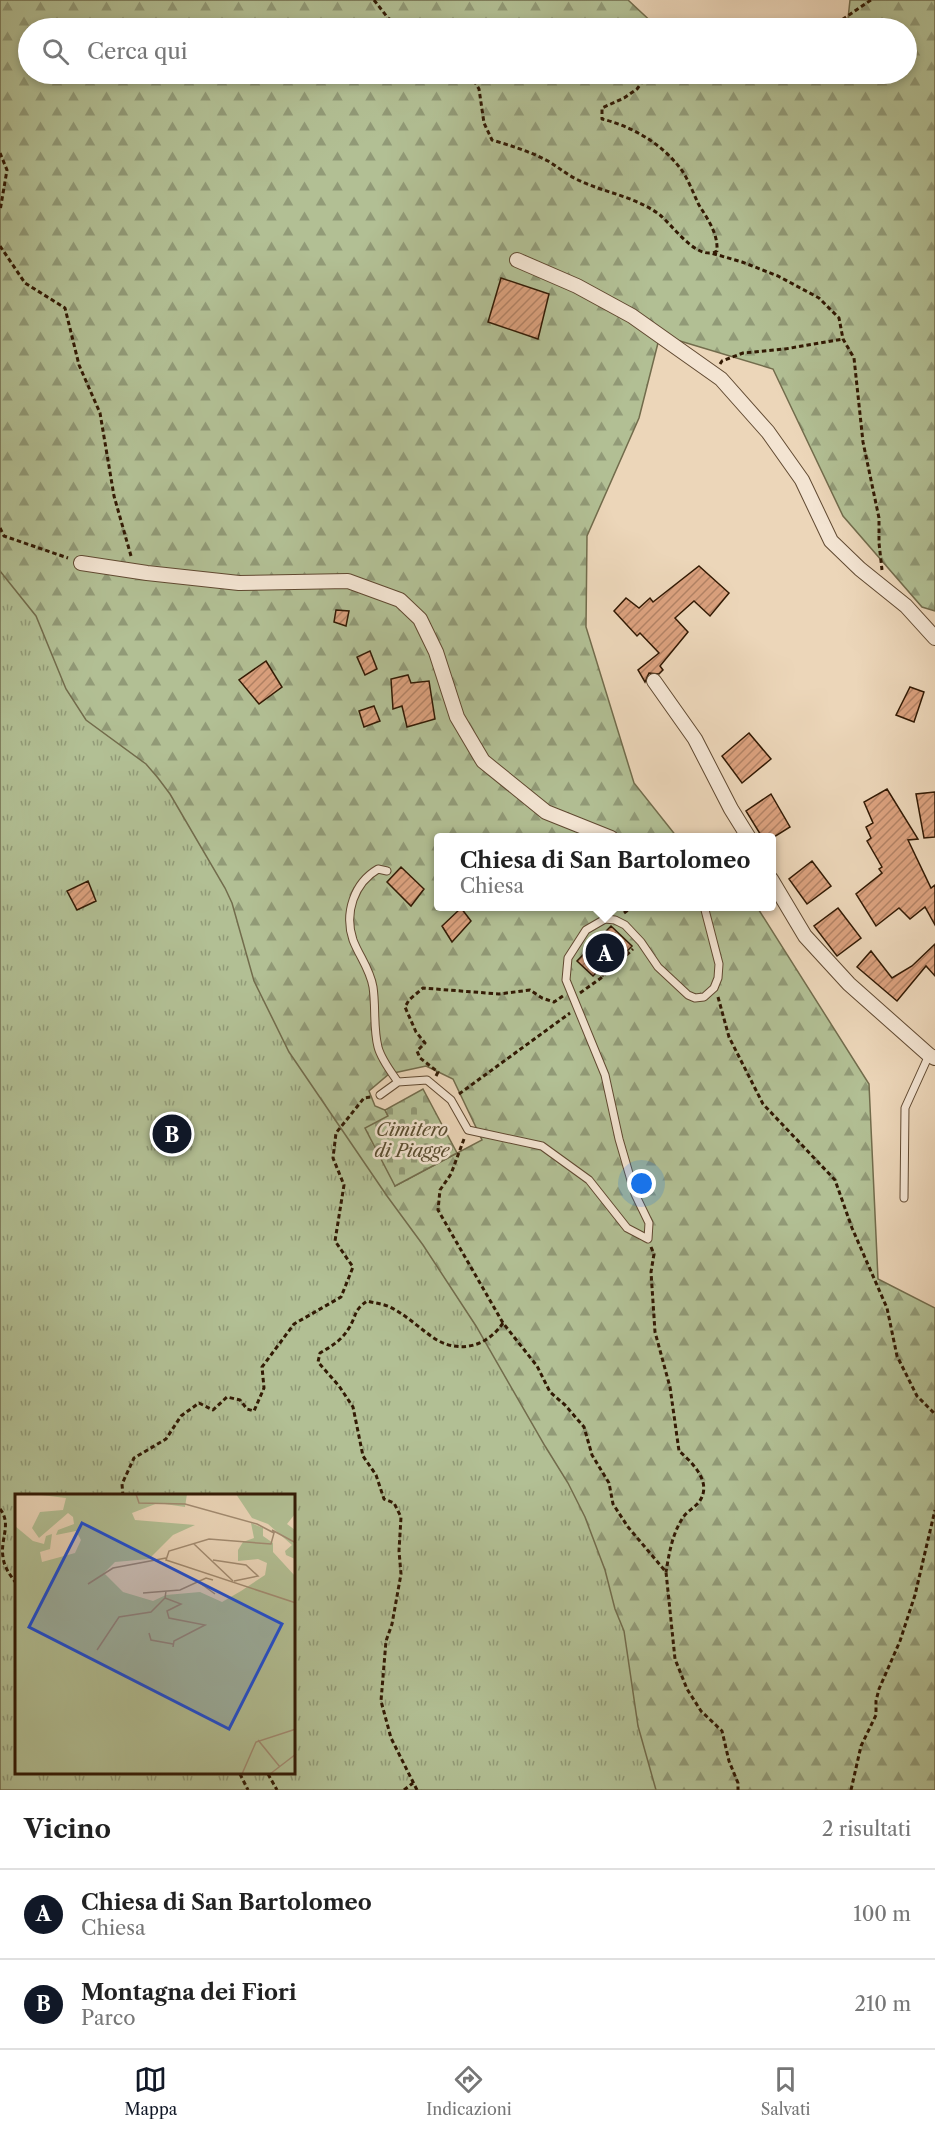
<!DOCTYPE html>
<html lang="it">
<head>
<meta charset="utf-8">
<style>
  body { margin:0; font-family:"Libre Caslon Text",serif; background:#f2f2f2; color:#222 }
  .you { position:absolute; left:642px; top:1184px; width:21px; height:21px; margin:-15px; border:4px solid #fff; border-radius:50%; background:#1a73e8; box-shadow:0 0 0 9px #1a73e833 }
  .badge { display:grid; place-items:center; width:39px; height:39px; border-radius:50%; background:#111827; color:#fff; font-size:20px; font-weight:700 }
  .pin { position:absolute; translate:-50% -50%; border:3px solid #fff; box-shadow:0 2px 6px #0006 }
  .popup { position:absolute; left:434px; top:833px; width:342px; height:78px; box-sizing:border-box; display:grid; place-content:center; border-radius:6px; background:#fff; filter:drop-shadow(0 2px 4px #0005); font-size:20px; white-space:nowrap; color:#767676 }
  .popup b { font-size:22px; color:#222 }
  .popup::after { content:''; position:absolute; left:50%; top:100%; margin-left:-12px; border:12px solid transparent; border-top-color:#fff }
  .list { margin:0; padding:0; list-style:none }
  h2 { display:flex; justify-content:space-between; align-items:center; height:78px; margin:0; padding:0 24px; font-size:26px }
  h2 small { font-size:20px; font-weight:400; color:#767676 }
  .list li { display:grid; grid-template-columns:39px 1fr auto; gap:18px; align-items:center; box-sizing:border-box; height:90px; padding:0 24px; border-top:2px solid #e0e0e0 }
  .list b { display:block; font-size:22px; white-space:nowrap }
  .list p { margin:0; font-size:20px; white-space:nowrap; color:#767676 }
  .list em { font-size:20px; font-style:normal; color:#767676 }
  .icon { flex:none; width:33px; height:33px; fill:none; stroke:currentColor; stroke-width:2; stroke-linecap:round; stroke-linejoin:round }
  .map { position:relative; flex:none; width:935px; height:1790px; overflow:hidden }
  .search { position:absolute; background:#fff; box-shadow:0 3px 9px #0003; left:18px; right:18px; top:18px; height:66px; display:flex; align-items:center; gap:15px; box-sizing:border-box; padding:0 21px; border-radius:33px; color:#767676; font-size:22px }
  .sheet { height:258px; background:#fff }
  nav { display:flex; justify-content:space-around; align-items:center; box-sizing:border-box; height:84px; border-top:2px solid #e0e0e0; background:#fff; font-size:16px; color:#767676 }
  nav a { display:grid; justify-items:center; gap:3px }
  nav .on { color:#111827 }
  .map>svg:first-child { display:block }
  .forest { fill:url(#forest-firs); stroke:#726c4c; stroke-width:1.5; fill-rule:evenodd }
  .cemetery { fill:url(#cemetery-stones); stroke:#726c4c; stroke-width:1.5 }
  .park { fill:url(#park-tufts); stroke:#726c4c; stroke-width:1.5; fill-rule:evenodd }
  .building { fill:url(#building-hatch); stroke:#321a04; stroke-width:1.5 }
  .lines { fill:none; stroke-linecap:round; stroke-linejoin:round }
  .service-casing { stroke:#604931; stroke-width:9 }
  .minor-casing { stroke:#604931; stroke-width:16 }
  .path { stroke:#321a04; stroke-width:3; stroke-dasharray:4.5 3; stroke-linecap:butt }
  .service { stroke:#f3e4d2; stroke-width:7 }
  .minor { stroke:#f3e4d2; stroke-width:14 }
  .labels { text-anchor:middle; stroke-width:5; stroke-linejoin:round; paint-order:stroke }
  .park-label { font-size:18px; font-style:italic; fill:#584c2f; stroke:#f3e4d2 }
  .inset-road { fill:none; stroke:#a28b71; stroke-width:1.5 }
  .view { fill:#1d4ed8; fill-opacity:0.15; stroke:#1d4ed8; stroke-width:3 }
  .inset-edge { fill:none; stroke:#321a04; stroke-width:3 }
</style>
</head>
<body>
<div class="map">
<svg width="935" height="1790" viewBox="0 0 935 1790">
  <defs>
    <pattern id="forest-firs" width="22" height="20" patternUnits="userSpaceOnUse" patternTransform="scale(1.5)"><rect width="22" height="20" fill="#b2bf94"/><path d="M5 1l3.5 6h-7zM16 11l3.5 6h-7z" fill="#919a77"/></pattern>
    <pattern id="cemetery-stones" width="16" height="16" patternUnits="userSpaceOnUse" patternTransform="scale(1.5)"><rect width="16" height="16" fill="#b2bf94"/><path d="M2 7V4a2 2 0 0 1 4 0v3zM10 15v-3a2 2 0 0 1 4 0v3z" fill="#919a77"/></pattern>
    <pattern id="park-tufts" width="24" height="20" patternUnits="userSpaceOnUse" patternTransform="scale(1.5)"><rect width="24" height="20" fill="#b2bf94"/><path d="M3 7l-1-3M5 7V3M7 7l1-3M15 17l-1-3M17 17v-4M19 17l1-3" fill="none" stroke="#919a77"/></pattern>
    <pattern id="building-hatch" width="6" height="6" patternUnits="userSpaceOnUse" patternTransform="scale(1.5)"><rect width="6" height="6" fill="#dba17e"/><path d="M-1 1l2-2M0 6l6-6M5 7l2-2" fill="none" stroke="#b28265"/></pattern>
  </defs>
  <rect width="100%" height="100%" fill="#ecd6b9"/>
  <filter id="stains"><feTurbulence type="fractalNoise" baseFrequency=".00333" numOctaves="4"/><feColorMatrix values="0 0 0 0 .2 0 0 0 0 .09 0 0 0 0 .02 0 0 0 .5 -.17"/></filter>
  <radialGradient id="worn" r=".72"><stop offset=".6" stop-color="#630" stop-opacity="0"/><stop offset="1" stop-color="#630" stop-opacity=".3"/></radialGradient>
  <path class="forest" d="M0,0H628L658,28H28V74H906V28H847L850,0H935V611L922,607L843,516L773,369L660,335L639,418L587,536L586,627L634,783L677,837L438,838V906L757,907L869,1084L878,1279L935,1308V1790H0ZM426,1066L453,1079L482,1140L395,1186L388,1116L385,1110L375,1106L369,1091L389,1074ZM16,1496H294V1774H16Z"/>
  <path class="cemetery" d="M423,1089L457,1153L395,1186L365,1128L388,1116L385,1110Z"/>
  <path class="park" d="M0,571L36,616L66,689L86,720L146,764L158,778L170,794L225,888L232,903L254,981L289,1052L387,1196L423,1245L476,1326L545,1446L568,1483L585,1517L605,1570L615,1609L624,1631L638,1726L656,1790H0ZM16,1496H294V1774H16Z"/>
  <path class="building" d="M501,278L549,294L538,339L488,322Z
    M699,566L729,593L710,616L694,601L675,618L688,632L660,666L663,670L659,674L649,673L645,682L638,670L659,653L640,633L637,636L614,611L626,598L639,608L650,598L653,602Z
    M336,610L349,611L346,626L334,622Z
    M370,651L377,669L365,675L357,657Z
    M266,661L282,687L259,704L239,680Z
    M408,675L411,683L429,681L435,719L407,727L402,706L393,709L391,679Z
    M910,687L924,692L914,722L896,715Z
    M374,706L380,721L364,727L359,711Z
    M749,733L771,759L742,783L722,756Z
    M887,789L918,839L908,840L931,888L935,885V925L925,907L910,919L899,908L876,926L856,894L882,873L879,869L882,867L867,841L871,838L866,827L873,823L864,802Z
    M935,792V837L924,838L916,794Z
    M771,794L790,827L774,837H762L746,811Z
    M812,861L831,886L807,904L789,879Z
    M401,867L424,889L411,906L387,882Z
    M88,881L96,901L77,910L67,891Z
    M461,908L471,921L452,942L442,926Z
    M838,908L861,938L837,956L814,926Z
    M611,926L632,946L603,976L598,971L593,976L577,961Z
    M935,944V976L926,966L897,1001L857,967L871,951L892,978L912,966Z"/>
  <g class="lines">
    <defs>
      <path id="service" d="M387,871L378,869C354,883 344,913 353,940C359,956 370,969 373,987C376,1007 373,1027 378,1047C381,1059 391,1072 398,1082
        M380,1095L398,1082L427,1080L451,1100L468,1130L542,1146L589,1180L627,1228L648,1239L649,1223L635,1194L619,1139L605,1075L566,980L568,958L586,930L605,919L615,920L625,925L641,942L658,967L688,995L695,998L704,997L714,988L718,978L719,964L704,906
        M904,1198L905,1108L929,1055"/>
      <path id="minor" d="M517,260L577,286L632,316L721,379L768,432L802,480L831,541L860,569L906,606L935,638
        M81,563L147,573L239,583L348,581L400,600L420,619L436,652L457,717L483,761L546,812L611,838
        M654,681L695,739L731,809L749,838
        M771,879L805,936L849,984L929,1055L935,1058"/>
    </defs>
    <use href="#service" class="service-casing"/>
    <use href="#minor" class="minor-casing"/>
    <path class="path" d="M374,0L388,18L404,28
      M830,28L871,0
      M470,74L479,89L484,123L492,140C512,146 531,152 548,161C558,167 566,174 576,179C604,193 635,196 660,215C673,226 693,255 711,253L742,262L778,276L819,298L839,318L843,339L854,358L863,442L879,518V543L882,570
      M648,74L637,89L624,98L602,108V119C631,126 661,143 680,168C688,178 693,193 699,205C708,220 718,233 717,251L713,253
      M0,153L7,170L0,211
      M0,246L25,283L65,308L79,365L100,413L114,496L131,556
      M720,364L722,361L743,353L785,349L843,339
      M0,528L4,536L68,558
      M624,913L633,906
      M580,993L601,978L633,949
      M718,997L729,1037L763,1104L835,1180L852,1228L887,1308L897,1356L917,1396L935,1414
      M436,1076L438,1072L420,1058L417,1051L425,1043L416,1032L405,1007L409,1000L423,988L499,994L530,990L542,998L554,1002L563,996
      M459,1094L570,1013
      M464,1139L451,1174L440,1190L438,1210L503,1323L537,1366L550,1392L565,1405L584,1427L592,1455L609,1483L613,1504L628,1527L666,1572L675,1659L687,1689L701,1711L722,1731L729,1761L738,1783V1790
      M651,1247L654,1254L651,1272L655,1332L670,1387L679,1451C693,1463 713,1483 699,1502C694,1508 686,1512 682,1519C672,1535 669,1554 666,1572
      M123,1496L122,1484L134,1458L166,1439L181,1416L199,1403L213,1410L227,1397L240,1400L247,1409L254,1411L264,1388L262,1367L294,1324L341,1297L353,1267L335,1241L344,1185L333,1158L336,1133L364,1098L371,1097
      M0,1509C12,1524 0,1539 3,1557C4,1567 10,1575 16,1583
      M240,1774L248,1790
      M268,1774L277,1790
      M404,1790L413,1783
      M417,1790L391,1738L381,1701L386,1641L392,1624L401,1574L399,1551L401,1517L394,1503L384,1499L376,1475L363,1456L353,1407L339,1386L318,1362L320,1353C332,1346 342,1340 349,1328C357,1315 353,1311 367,1301C375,1303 383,1304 390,1307C408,1316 421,1330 437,1340C462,1354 488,1345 503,1323
      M851,1790L861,1746L876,1715V1701L879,1689L900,1641L915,1595L935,1510"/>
    <use href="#service" class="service"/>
    <use href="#minor" class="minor"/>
  </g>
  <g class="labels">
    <g class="park-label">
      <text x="412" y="1136">Cimitero<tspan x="412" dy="21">di Piagge</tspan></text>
    </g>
  </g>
  <g transform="translate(15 1494)">
    <rect width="280" height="280" fill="#ecd6b9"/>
    <path d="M18,0H172L170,13L143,9L117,19L120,26L180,31L158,41L134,65L100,68L89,79L108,98L138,107L151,101L185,98L207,108L226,97L250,81L252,69L243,65L223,67V56L228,48L239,44L236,29L248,34V42L258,49V58L280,82V280H0V32L18,47L29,50L31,42L37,40L35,55L25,58L27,68L60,59L66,46L61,37L41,41L43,36L59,30L58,23L53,19L24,44L17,34L25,18L48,16L51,4ZM221,0H280V20L272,30L280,36V65L271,61L270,57L277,51L253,30L237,24Z" fill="#b2bf94"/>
    <path d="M217,154L280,167V234L243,246L233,258L226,280L0,278V222L9,217L14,186L22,175L55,173L65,164L72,167L113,159L148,161Z" fill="#b2bf94"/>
    <path class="inset-road" d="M121,0L124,9L170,10L242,30L259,39L256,50L194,45L154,57L151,66L281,109M257,36L281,49M179,50L218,87M198,66L231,71L243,82L219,87M185,89L200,100M73,90L98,74L151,64M128,99L165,96L191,84L198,86M150,104L166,110L152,117L154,124L190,131L159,147L158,153M134,139L136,146L158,150M82,156L104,123L136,118L150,104L151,97M243,246L265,273M227,280L241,248L281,235M255,280L281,260"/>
    <path class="view" d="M67,29L267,130L214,235L14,133Z"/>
    <rect width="280" height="280" class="inset-edge"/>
  </g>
  <rect width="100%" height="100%" filter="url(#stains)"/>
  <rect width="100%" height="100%" fill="url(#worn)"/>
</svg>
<div class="you"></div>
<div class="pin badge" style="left:605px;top:953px">A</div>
<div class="popup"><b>Chiesa di San Bartolomeo</b>Chiesa</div>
<div class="pin badge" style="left:172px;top:1134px">B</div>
<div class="search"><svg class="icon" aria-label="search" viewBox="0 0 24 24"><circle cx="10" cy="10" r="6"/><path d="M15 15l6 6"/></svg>Cerca qui</div>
</div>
<section class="sheet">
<h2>Vicino<small>2 risultati</small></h2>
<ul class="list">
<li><span class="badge">A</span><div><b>Chiesa di San Bartolomeo</b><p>Chiesa</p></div><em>100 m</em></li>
<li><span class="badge">B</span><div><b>Montagna dei Fiori</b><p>Parco</p></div><em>210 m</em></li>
</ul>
</section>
<nav>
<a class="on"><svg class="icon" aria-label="map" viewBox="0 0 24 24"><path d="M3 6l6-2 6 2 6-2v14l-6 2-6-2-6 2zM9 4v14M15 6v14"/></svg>Mappa</a>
<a><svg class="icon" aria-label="directions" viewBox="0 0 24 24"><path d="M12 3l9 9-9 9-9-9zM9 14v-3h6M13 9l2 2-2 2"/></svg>Indicazioni</a>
<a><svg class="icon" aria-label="saved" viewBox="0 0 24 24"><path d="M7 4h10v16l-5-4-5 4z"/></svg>Salvati</a>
</nav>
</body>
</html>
